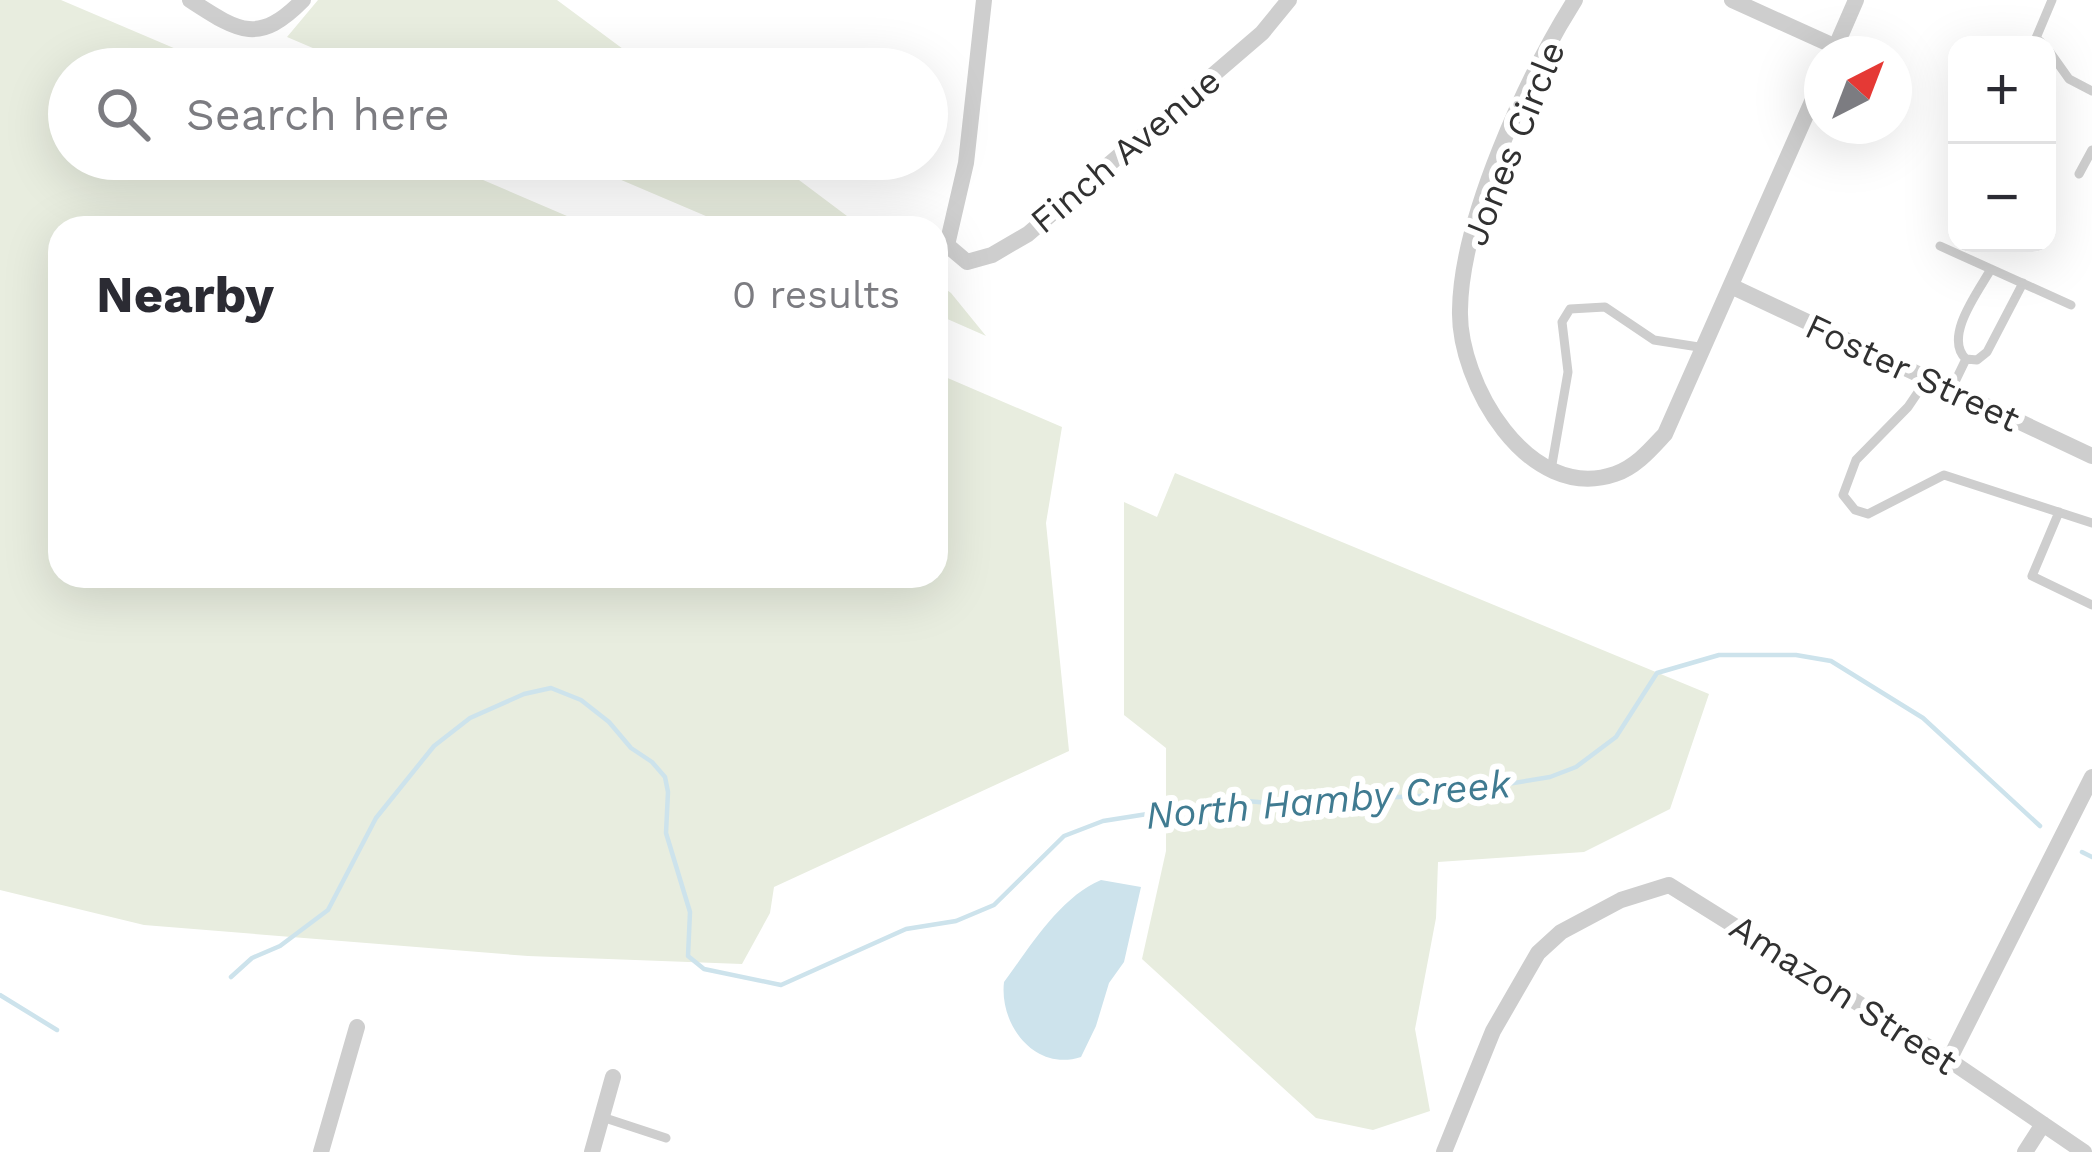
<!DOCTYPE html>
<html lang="en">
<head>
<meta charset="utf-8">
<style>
  body { margin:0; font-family:"Work Sans",sans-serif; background:#f2f2f3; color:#2b2b33 }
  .controls { position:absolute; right:36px; top:36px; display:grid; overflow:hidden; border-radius:24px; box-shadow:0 12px 48px #0002 }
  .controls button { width:108px; height:108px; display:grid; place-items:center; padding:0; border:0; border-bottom:3px solid #e1e1e2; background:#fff; color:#2b2b33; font:60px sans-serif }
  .compass { position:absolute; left:1804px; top:36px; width:108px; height:108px; border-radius:50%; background:#fff; box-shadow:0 12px 48px #0002; rotate:42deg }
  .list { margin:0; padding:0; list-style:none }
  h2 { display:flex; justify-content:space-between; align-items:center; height:156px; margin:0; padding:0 48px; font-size:51px }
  h2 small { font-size:39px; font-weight:400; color:#7c7c81 }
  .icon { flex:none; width:66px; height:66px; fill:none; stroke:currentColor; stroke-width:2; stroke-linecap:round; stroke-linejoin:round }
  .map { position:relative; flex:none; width:2092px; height:1152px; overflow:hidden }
  .search { position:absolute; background:#fff; box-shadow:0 12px 48px #0002; left:48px; top:48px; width:900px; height:132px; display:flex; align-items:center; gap:30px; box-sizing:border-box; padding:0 42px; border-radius:66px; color:#7c7c81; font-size:45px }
  .panel { position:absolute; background:#fff; box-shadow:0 12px 48px #0002; left:48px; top:216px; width:900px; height:372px; border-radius:36px }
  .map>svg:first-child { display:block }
  .green { fill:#e8eddf }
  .water { fill:#cde3ec }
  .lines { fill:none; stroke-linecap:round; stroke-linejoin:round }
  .stream { stroke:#cde3ec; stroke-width:4.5 }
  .lane { stroke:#cecece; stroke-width:9 }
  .street { stroke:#cecece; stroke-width:16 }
  .labels { text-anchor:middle; stroke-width:12; stroke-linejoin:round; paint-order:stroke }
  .street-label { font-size:36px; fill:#313131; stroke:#fff }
  .water-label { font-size:39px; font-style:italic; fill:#407b91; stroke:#fff }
</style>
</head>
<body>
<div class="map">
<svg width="2092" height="1152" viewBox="0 0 2092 1152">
  <rect width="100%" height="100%" fill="#fff"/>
  <path class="green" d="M0,0H61L223,69H69V159H434L595,228H60V576H936V373L1062,427L1046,523L1069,751L774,887L770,913L742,964L528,956L144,925L0,890Z
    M318,0H557L650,69H362L287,37Z
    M572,159H771L863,228H734Z
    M936,282L951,293L986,336L936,314Z
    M1175,473L1709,694L1670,809L1584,852L1438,862L1436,918L1415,1029L1430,1111L1373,1130L1316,1118L1142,959L1166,851V748L1124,715V502L1157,517Z"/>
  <path class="water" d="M1101,880L1141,887L1124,962L1109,983L1096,1026L1081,1057C1035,1072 999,1025 1004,982C1030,947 1060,897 1101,880Z"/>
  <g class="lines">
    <path class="stream" d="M2082,852L2092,857
      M231,977L252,958L280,946L328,910L376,818L434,746L470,718L524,694L551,688L581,700L609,722L631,748L652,762L665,777L668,792L666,833L690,912L688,956L704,969L781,985L906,929L956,921L994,905L1064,836L1103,821L1236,800L1269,803L1441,795L1550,777L1576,767L1616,737L1657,673L1719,655H1796L1831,661L1923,718L2040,826
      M0,995L57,1030"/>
    <path class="lane" d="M2044,45L2036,38L2052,0
      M2047,48L2069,79L2092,91
      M2079,174L2092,150
      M1940,246L2071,305
      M1991,269C1978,292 1943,337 1966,359L1977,360L1987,352L2023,283
      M1927,379L1908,407L1856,460L1843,495L1855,510L1868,514L1944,475L2092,523
      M1951,390L1966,359
      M1551,470L1568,372L1562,322L1570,309L1605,307L1654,340L1705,348
      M2059,512L2032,576L2092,605
      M602,1117L666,1138"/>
    <path class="street" d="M190,0C238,31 258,46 303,0
      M984,0L966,163L947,245L967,262L992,255L1028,234L1262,33L1289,0
      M1575,0C1527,76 1461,220 1460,310C1458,382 1528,504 1615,474C1636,467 1651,449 1665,434L1822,79
      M1732,0L1836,47
      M1833,53L1856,0
      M1733,287L2092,456
      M1949,1060L2092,777
      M321,1152L357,1027
      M592,1152L613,1077
      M1444,1152L1493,1031L1538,953L1561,932L1621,900L1669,885L1949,1060L2084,1152
      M2025,1152L2043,1124"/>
  </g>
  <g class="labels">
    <g class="street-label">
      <text transform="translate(1513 143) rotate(-68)" y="13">Jones Circle</text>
      <text transform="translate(1125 150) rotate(-40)" y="13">Finch Avenue</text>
      <text transform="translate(1913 372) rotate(25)" y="13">Foster Street</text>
      <text transform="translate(1844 994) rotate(33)" y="13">Amazon Street</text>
    </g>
    <g class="water-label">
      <text transform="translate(1328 799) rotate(-5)" y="14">North Hamby Creek</text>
    </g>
  </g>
</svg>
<div class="controls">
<button>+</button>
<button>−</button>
</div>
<svg class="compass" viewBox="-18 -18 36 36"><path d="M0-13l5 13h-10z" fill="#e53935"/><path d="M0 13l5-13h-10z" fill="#7c7c81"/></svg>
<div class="search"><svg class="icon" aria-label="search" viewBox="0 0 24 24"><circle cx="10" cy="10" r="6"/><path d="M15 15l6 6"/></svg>Search here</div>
<section class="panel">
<h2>Nearby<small>0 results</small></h2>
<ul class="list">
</ul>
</section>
</div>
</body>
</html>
